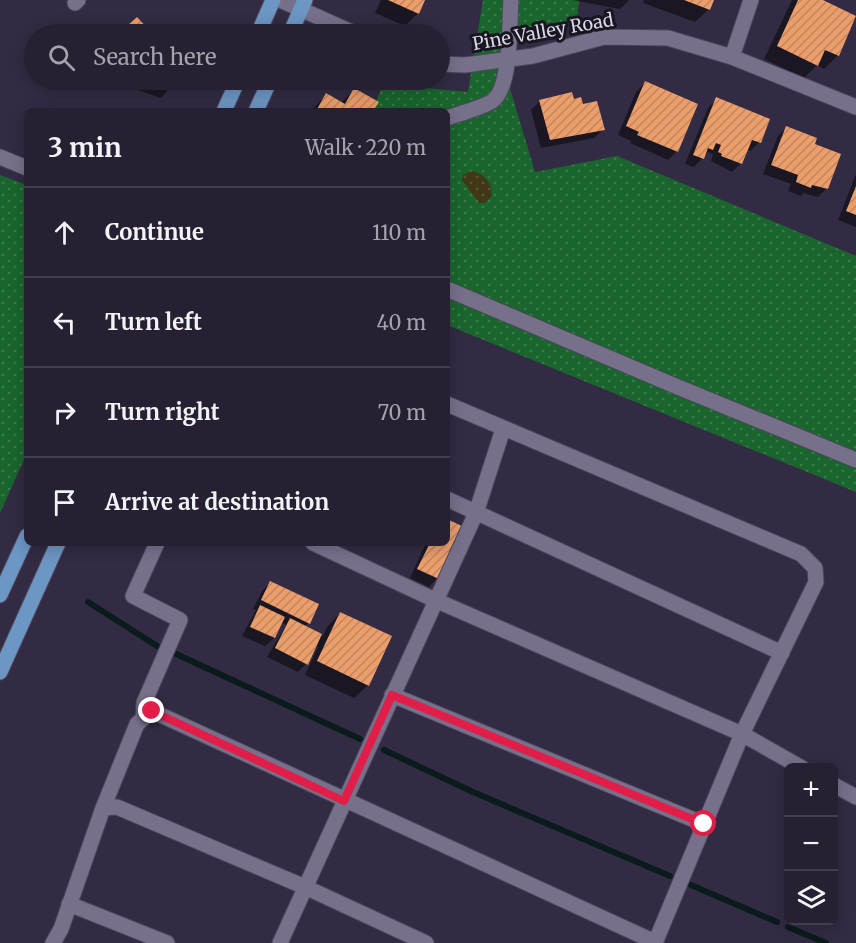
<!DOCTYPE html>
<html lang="en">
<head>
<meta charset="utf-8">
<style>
  body { margin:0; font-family:Merriweather,serif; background:#322d3e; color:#f1f3f6 }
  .controls { position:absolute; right:18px; bottom:18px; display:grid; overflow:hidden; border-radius:9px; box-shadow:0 3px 15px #0003 }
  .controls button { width:54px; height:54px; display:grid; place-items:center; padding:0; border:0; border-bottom:2px solid #423e4d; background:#262032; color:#f1f3f6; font:30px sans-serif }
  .stop { position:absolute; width:18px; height:18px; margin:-14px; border:4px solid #e11d48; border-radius:50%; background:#fff }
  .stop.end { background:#e11d48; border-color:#fff; box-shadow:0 2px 6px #0008 }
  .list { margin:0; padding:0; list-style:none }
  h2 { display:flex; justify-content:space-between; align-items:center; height:78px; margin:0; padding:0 24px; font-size:26px }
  h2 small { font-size:20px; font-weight:400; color:#a4a3ac }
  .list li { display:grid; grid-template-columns:39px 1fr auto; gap:18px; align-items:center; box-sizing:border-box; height:90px; padding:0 24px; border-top:2px solid #423e4d }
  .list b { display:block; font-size:22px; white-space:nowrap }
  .list em { font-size:20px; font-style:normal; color:#a4a3ac }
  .icon { flex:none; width:33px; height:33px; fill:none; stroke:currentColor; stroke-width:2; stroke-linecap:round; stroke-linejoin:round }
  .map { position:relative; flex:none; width:856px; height:943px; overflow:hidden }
  .search { position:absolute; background:#262032; box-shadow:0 3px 15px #0003; left:24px; top:24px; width:426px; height:66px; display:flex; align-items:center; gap:15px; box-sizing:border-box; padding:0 21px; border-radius:33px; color:#a4a3ac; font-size:22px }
  .panel { position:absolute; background:#262032; box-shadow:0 3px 15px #0003; left:24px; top:108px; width:426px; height:438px; border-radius:9px }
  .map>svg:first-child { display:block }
  .grass { fill:url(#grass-dots) }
  .sand { fill:url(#sand-dots) }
  .shadow { fill:#0007 }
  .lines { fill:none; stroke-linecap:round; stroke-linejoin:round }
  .stream { stroke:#0a1b1c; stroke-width:6 }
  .building { fill:url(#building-hatch) }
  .minor-casing { stroke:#4c465a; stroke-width:17 }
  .major-casing { stroke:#4c465a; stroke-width:17 }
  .minor { stroke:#77708b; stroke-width:15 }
  .major { stroke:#6c96c3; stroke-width:15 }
  .route { stroke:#e11d48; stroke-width:8 }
  .labels { text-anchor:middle; stroke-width:6; stroke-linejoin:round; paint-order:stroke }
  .street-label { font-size:18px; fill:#dad7e6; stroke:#191621 }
</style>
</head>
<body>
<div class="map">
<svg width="856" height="943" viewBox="0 0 856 943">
  <defs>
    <pattern id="grass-dots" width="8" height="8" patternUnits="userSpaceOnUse" patternTransform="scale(1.5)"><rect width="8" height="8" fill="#1a652d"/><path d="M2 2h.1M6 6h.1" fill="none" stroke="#3b7a4b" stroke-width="1.8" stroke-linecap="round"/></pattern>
    <pattern id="sand-dots" width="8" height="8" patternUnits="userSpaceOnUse" patternTransform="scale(1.5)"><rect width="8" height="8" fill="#403717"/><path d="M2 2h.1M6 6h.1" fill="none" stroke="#5b5339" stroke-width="1.8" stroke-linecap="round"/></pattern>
    <pattern id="building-hatch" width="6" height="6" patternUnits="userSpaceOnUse" patternTransform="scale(1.5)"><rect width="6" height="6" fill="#eb9d6a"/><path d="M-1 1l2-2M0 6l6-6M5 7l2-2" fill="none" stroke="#c08661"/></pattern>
  </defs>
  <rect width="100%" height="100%" fill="#322b43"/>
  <path class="grass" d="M483,0H579L577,22L514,40L509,85L535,172L617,156L856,256V492L447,325V111H372L385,80L413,87L468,92Z
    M0,175L27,185V453L0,513Z"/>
  <path class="sand" d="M471,171C483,173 494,183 491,197L485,203H479L462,180L463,175Z"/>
  <path class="shadow" d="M381,0H424L418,13L405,26L375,13Z
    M572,0H629L620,9Z
    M644,0H712L709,9L695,22L643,3Z
    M792,0H819L856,17L838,55L824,69L817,65L804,78L764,59Z
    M137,19L151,34H120Z
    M115,80H176L161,98L115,82Z
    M645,83L677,151L668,160L630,143L631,141L618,135L636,92Z
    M354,90L372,111H311L326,95L340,104Z
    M717,99L759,142L751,151L746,149L740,164L732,172L711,161L713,154L708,152L694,167L685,164L708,108Z
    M540,101H573L582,106L603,130L594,138L541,148L531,110Z
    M786,128L813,145L827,188L818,197L803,193L801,196L788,191L791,184L763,174L778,136Z
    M856,174V227L838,220Z
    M447,520L462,527L437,578L429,587L410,578L426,543H447Z
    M271,582L308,623L304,627L323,636L327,627L340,613L368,685L354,698L305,675L318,647L315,645L306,664L298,672L267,657L286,625L281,622L275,637L265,646L242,636L256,610L253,609L262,591Z"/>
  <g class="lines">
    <path class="stream" d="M88,602L157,646
      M174,653L360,739
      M384,750L473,792L670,876
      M691,885L777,922
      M788,927L826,943"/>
  </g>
  <path class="building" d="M388,0H425L419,14Z
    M684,0H714L710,10Z
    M798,0H823L856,16L839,56L825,50L818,66L777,46Z
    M137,17L153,34H123L121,31Z
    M645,81L698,104L678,152L637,135L639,132L626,126Z
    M354,88L379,102L373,111H316L326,93L345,104Z
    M572,92L574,99L581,97L583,104L597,101L605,130L550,140L539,100Z
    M716,97L770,119L761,143L752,140L742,164L721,156L722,154L718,152L721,145L716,143L713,150L708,148L704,159L693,155Z
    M786,126L817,138L815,144L841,154L828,189L812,185L811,188L796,182L798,175L771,165Z
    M856,186V215L846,211Z
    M447,519L464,527L439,579L417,569L430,543H447Z
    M270,581L319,604L310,624L261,600Z
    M260,605L285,617L275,638L250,627Z
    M340,612L392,636L369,686L317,661Z
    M290,618L322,634L308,665L275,648Z"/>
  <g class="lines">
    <defs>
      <path id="minor" d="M280,0L356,34
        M75,3L78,0
        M732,57L751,0
        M440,64L465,65L533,56L604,37L668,38L732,57L856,107
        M447,118C461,113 478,109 491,102C512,90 509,23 511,0
        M0,157L27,168
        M447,289L673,385L856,460
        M447,404L801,554L815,568L816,582L742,734L655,943
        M447,499L782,653
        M313,543L435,600L742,734L802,768
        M392,695L704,824
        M143,718L144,703L180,620L133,596L157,543
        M834,785L856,797
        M103,808L137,724L152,711L655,942
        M69,904L167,943
        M53,943L61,929L103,808L117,807L305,887L426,943
        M280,943L476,513L503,429"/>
      <path id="major" d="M258,34L273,0
        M290,34L305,0
        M224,111L238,80
        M256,111L270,80
        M0,595L27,536
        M0,672L58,543"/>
    </defs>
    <use href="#minor" class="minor-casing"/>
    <use href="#major" class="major-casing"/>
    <use href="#minor" class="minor"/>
    <use href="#major" class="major"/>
  </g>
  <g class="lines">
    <path class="route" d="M152,711L344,801L392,695L704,824"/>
  </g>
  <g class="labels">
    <g class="street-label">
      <text transform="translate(543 32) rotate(-10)" y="6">Pine Valley Road</text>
    </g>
  </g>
</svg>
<div class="controls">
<button>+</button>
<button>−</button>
<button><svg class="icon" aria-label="layers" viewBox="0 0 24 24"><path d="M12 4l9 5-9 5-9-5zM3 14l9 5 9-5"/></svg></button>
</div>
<div class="stop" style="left:704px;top:824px"></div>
<div class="stop end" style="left:152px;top:711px"></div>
<div class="search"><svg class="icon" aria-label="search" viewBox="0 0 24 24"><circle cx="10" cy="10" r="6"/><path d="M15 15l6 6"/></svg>Search here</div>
<section class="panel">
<h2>3 min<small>Walk · 220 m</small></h2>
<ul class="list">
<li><svg class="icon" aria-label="ahead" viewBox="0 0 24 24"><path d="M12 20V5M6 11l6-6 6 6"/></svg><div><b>Continue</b></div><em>110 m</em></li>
<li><svg class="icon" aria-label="left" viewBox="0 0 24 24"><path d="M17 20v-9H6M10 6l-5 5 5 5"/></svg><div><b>Turn left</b></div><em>40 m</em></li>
<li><svg class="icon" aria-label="right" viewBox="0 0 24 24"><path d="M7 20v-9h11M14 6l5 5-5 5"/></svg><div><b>Turn right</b></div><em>70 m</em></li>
<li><svg class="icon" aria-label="arrive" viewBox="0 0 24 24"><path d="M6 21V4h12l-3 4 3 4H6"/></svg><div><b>Arrive at destination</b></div></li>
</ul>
</section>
</div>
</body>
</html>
